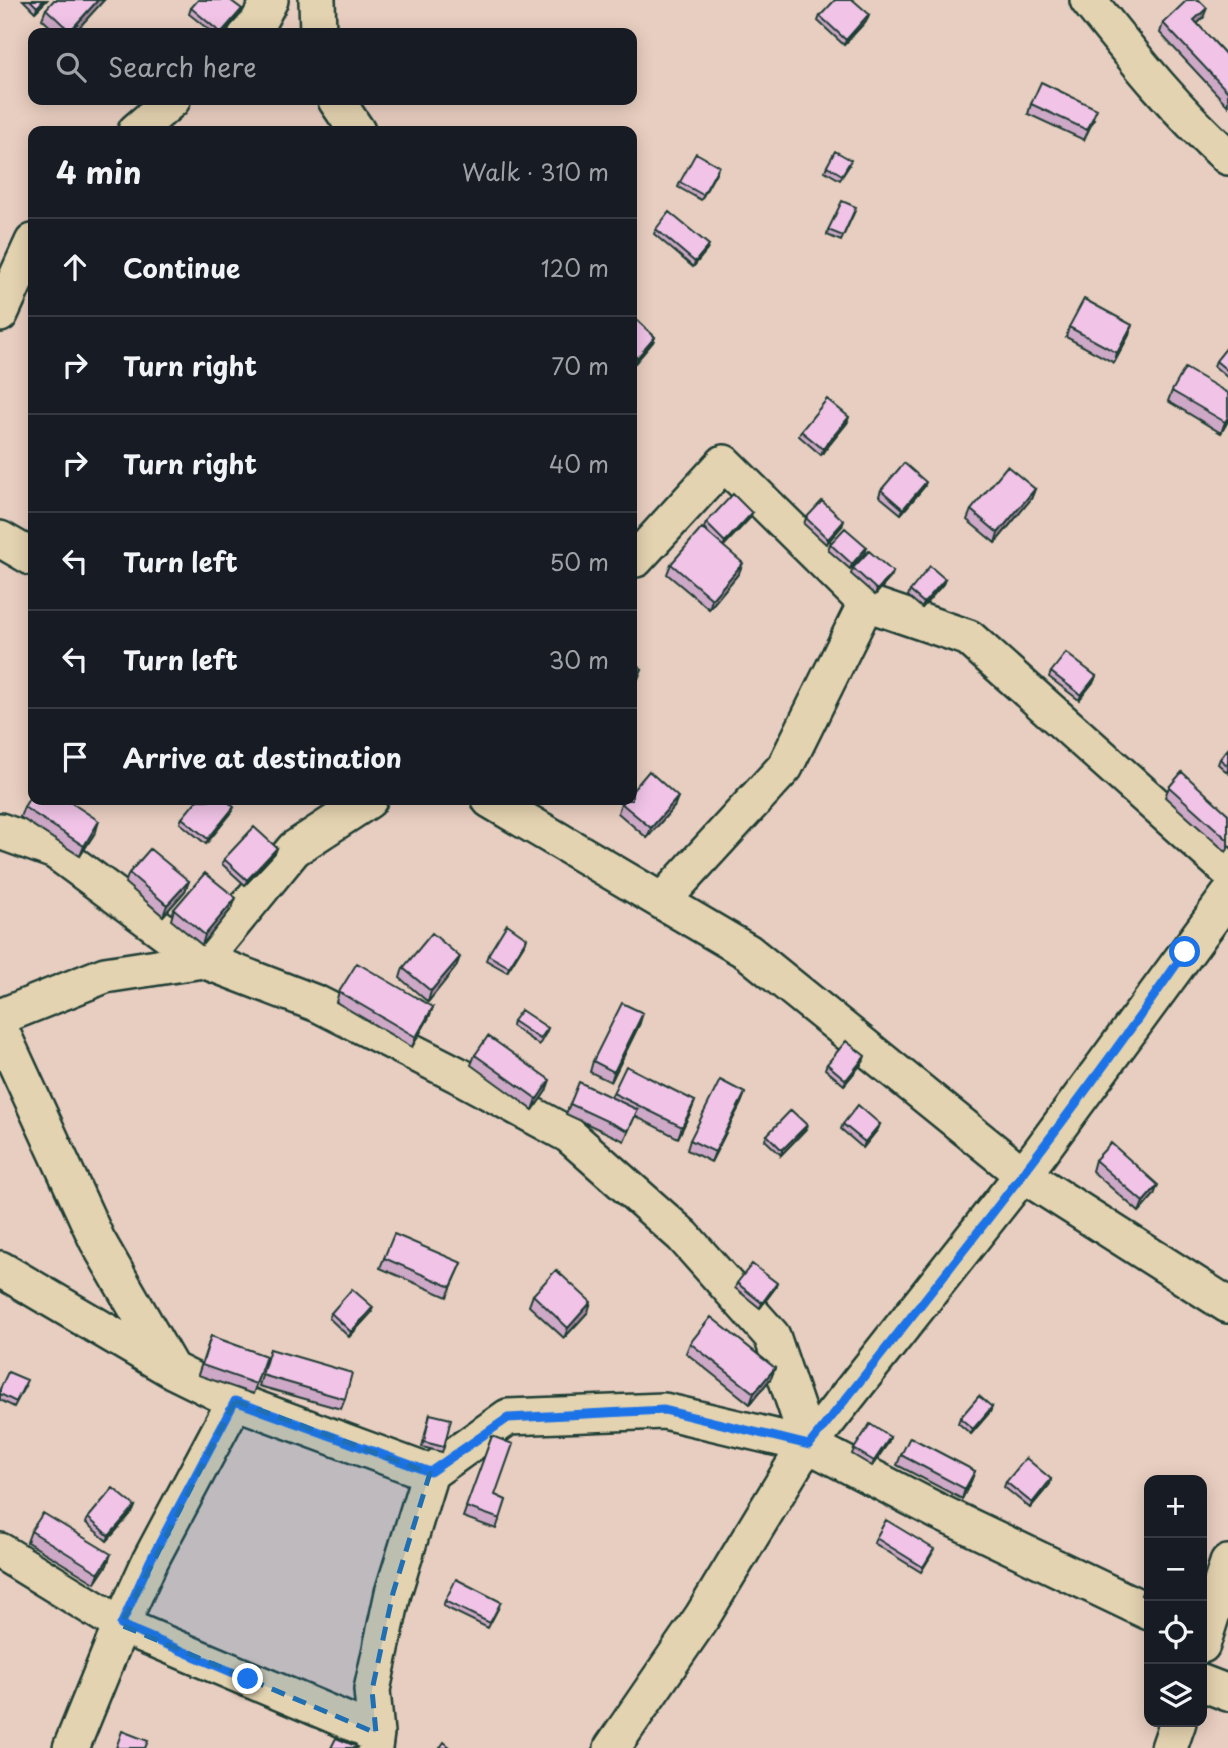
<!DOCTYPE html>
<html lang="en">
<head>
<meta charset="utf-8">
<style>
  body { margin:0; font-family:"Playpen Sans",sans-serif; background:#20242c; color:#f1f3f6 }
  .controls { position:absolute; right:21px; bottom:21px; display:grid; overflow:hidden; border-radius:14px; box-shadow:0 4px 18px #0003 }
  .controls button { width:63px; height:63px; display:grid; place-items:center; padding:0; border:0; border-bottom:2px solid #363941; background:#171b24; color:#f1f3f6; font:35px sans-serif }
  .stop { position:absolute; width:21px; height:21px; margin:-16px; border:5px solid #1a73e8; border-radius:50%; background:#fff }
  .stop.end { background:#1a73e8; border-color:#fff; box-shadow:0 2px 7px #0008 }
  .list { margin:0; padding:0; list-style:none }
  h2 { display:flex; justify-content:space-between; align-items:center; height:91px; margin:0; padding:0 28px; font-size:30px }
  h2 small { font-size:23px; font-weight:400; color:#9ea1a6 }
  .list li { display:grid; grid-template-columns:46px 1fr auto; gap:21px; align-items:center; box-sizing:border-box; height:98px; padding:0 28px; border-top:2px solid #363941 }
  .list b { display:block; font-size:26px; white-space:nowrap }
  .list em { font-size:23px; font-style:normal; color:#9ea1a6 }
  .icon { flex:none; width:38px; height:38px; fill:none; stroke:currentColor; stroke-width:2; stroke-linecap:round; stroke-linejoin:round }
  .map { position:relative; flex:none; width:1228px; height:1748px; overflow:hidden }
  .search { position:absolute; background:#171b24; box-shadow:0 4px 18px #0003; left:28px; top:28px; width:609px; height:77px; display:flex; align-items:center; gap:18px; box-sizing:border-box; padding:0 24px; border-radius:14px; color:#9ea1a6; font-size:26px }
  .panel { position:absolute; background:#171b24; box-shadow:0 4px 18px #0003; left:28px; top:126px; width:609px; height:679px; border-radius:14px }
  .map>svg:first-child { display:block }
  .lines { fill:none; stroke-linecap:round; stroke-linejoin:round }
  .minor-casing { stroke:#1f3d34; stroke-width:40 }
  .minor { stroke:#e4d3b0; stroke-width:35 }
  .wall { fill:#cea8c7; stroke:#1f3d34; stroke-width:2 }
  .shaded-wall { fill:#a888a2; stroke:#1f3d34; stroke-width:2 }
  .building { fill:#f0c3e7; stroke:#1f3d34; stroke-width:2 }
  .route { stroke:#1a73e8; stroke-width:9 }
  .marked { fill:#1f6fb2; fill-opacity:0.2; stroke:#1f6fb2; stroke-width:5; stroke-dasharray:14 9; stroke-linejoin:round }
</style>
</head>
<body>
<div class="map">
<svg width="1228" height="1748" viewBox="0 0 1228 1748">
  <rect width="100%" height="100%" fill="#e8cec0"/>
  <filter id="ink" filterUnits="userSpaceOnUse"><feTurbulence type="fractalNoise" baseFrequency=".0143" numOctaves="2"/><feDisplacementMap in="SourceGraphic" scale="14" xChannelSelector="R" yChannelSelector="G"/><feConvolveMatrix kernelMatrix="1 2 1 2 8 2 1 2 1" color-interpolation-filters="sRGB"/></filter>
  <g filter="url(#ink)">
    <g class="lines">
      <defs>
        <path id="minor" d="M317,0L318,33
          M1088,0C1132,55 1175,110 1228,157
          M247,33L256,26L270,0
          M336,100L357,131
          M136,131L172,100
          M0,314L33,242
          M0,539L33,558
          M632,553L636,559L724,463L866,603L969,638L1228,870
          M490,800L748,952L1022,1174L1228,1305
          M0,831L55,851L203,960L318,1004L458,1075L569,1135L683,1236L772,1336L809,1445
          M662,901L785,767L866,603
          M0,1017L105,975L203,960L294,849L369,800
          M0,1024L2,1033L97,1240L170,1367
          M0,1269L172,1370L235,1401L430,1473
          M0,1551L121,1625L376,1733
          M1202,1645L1228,1563
          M1202,1683L1228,1693
          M71,1748L121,1625L150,1561L235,1401
          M374,1748L376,1733L372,1690L393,1593L430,1473L508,1417L664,1411L809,1445L939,1512L1149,1612
          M612,1748L702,1617L797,1460L1038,1155L1228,896
          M1169,1748L1178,1722"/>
      </defs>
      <use href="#minor" class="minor-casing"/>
      <use href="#minor" class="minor"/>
    </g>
    <path class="wall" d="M23,0H47L35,12Z
      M104,0L74,33H57L42,19L46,9Z
      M191,8L242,9L240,15L224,33H213L189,14Z
      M869,14L867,20L844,45L818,21L820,16Z
      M1203,18L1197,24L1228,57V106L1160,33L1163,23Z
      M1031,104L1094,119L1084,140L1028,114Z
      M827,166H849L840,180L825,171Z
      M717,171L701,200L678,187L680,182Z
      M854,213L841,241L827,235L828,230Z
      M656,229L707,250L693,267L654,234Z
      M632,316L655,337L653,342L635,363L632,360Z
      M1069,327L1129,335L1114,363L1066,337Z
      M1228,346V378L1214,366L1216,361Z
      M1172,391L1228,421L1221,433L1168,401Z
      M847,423L821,455L799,436L801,431Z
      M924,487L901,514L879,496L881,490Z
      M1035,489L1031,499L995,543L967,520L971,510Z
      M752,513L750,518L723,546L739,573L709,609L667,574L671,564L711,536L704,528L706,523Z
      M806,518L842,526L826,544L804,524Z
      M830,544L867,547L865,553L850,569L828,550Z
      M853,568L893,572L891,577L875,595L851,574Z
      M945,579L943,584L922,608L908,596L910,591Z
      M1051,672L1096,676L1094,681L1079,700L1049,677Z
      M1228,749V773L1218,764L1220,759Z
      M1169,787L1228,814V849L1226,852L1165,797Z
      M621,803L674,807L647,838L618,813Z
      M24,807L96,831L80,856L20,817Z
      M232,812L206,844L180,823L182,818Z
      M277,848L275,853L245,885L222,864L224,859Z
      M129,873L189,881L185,891L163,916L125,883Z
      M232,908L202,945L171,920L174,909Z
      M525,943L507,972L486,960L488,955Z
      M456,967L428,1002L400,978L403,968Z
      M339,992L433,1007L429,1017L412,1047L336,1002Z
      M513,1021L548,1028L546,1033L539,1045L512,1026Z
      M640,1023L611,1082L590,1072L593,1061Z
      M475,1055L546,1091L533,1110L471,1065Z
      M863,1062L844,1085L825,1069L827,1064Z
      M613,1093L695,1101L691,1111L678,1138L635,1116L624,1141L566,1114L570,1104L611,1097Z
      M745,1093L741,1103L711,1162L687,1150L690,1140Z
      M843,1124H880L878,1129L863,1148L841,1129Z
      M805,1130L781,1155L765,1140L767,1135Z
      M1095,1160L1154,1195L1139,1212L1092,1171Z
      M384,1258L462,1263L447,1297L380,1268Z
      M737,1283L775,1288L760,1308L735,1288Z
      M533,1295L588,1312L564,1338L529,1306Z
      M331,1313H371L349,1337L329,1318Z
      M211,1336L266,1356L253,1394L198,1375Z
      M690,1343L775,1368L771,1378L750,1404L686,1353Z
      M270,1349L345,1399L341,1409L259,1386Z
      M25,1386L14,1407L0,1400V1389Z
      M992,1407L990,1412L971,1434L958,1423L960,1418Z
      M430,1414L444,1447L442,1452L422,1447Z
      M492,1436L495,1495L506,1500L496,1529L463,1517Z
      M890,1437L888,1443L872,1466L852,1454L854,1449Z
      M901,1455L975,1471L971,1481L962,1499L897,1465Z
      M1051,1479L1050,1484L1030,1508L1004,1487L1006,1482Z
      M135,1506L133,1511L107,1541L86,1523L88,1518Z
      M31,1531L107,1565L95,1583L27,1542Z
      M876,1538L932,1554L921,1572L874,1543Z
      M1149,1574V1599L1141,1595Z
      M445,1601L499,1607L488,1628L443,1606Z"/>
    <path class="shaded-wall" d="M44,0H47L35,12L37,7Z
      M98,0H104L74,33H69Z
      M1207,8L1203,18L1190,31L1194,20Z
      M242,9L240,15L224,33H222Z
      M869,14L867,20L844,45L846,40Z
      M709,245L707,250L693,267L695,262Z
      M1132,325L1129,335L1114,363L1117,353Z
      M655,337L653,342L635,363L637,358Z
      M849,417L847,423L821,455L823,449Z
      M1228,417V421L1221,433L1225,422Z
      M926,482L924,487L901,514L903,509Z
      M1035,489L1031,499L995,543L998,533Z
      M752,513L750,518L723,547L725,542Z
      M844,521L842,526L826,544L828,539Z
      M867,547L865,553L850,569L852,564Z
      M743,563L739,573L709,609L712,599Z
      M893,572L891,577L875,595L877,590Z
      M945,579L943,584L922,608L924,603Z
      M642,669L638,679L632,686V680Z
      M1096,676L1094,681L1079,700L1081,695Z
      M678,797L674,807L647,838L651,828Z
      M234,807L232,812L206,844L208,839Z
      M99,821L96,831L80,856L84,846Z
      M277,848L275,853L245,885L247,880Z
      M189,881L185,891L163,916L167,905Z
      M236,898L232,908L202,945L205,935Z
      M527,938L525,943L507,972L509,967Z
      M460,957L456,967L428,1002L431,991Z
      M433,1007L429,1017L412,1047L416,1037Z
      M643,1013L640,1023L611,1082L614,1072Z
      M865,1056L863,1062L844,1085L846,1080Z
      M550,1080L546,1091L533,1110L537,1099Z
      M745,1093L741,1103L711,1162L715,1152Z
      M695,1101L691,1111L678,1138L682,1127Z
      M880,1124L878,1129L863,1148L865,1142Z
      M807,1125L805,1130L781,1155L782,1150Z
      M1158,1185L1154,1195L1139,1212L1143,1202Z
      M777,1283L775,1288L760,1308L762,1303Z
      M591,1302L588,1312L564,1338L568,1328Z
      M373,1307L371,1313L349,1337L351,1332Z
      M775,1368L771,1378L750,1404L754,1393Z
      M992,1407L990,1412L971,1434L973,1429Z
      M890,1437L888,1443L872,1466L874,1461Z
      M975,1471L971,1481L962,1499L965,1489Z
      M1051,1479L1050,1484L1030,1508L1032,1503Z
      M135,1506L133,1511L107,1541L109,1536Z
      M111,1554L107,1565L95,1583L99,1573Z"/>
    <path class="building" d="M30,0H44L37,7Z
      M54,0H98L70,31L46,9Z
      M198,0H230L242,9L221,33L191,8Z
      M835,0H853L869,14L846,40L820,16Z
      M1187,0H1199L1207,8L1194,20L1228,57V92L1163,23Z
      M1041,82L1097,109L1087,130L1031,104Z
      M835,151L851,160L842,175L827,166Z
      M696,153L719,166L703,195L680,182Z
      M842,201L856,207L843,236L828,230Z
      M669,212L709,245L695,262L656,229Z
      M1084,299L1132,325L1117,353L1069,327Z
      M632,316L655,337L637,358L632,353Z
      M1228,346V371L1216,361Z
      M1185,368L1228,393V417L1225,422L1172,391Z
      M827,399L849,417L823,449L801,431Z
      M904,463L926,482L903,509L881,490Z
      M1007,466L1035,489L998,533L971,510Z
      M733,494L752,513L725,542L706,523Z
      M822,501L844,521L828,539L806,518Z
      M702,528L743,563L712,599L671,564Z
      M845,528L867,547L852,564L830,544Z
      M869,551L893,572L877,590L853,568Z
      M930,566L945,579L924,603L910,591Z
      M1066,653L1096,676L1081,695L1051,672Z
      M632,660L642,669L632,680Z
      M1228,749V766L1220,759Z
      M649,771L678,797L651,828L621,803L624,800H632V791Z
      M1182,772L1228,814V840L1169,787Z
      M33,792V800H67L99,821L84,846L24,807Z
      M197,800H226L234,807L208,839L182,818Z
      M254,827L277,848L247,880L224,859Z
      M150,849L189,881L167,905L129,873Z
      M205,873L236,898L205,935L174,909Z
      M507,924L527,938L509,967L488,955Z
      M432,933L460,957L431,991L403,968Z
      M357,963L433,1007L416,1037L339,992Z
      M622,1003L643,1013L614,1072L593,1061Z
      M521,1010L548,1028L540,1039L513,1021Z
      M488,1036L550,1080L537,1099L475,1055Z
      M846,1041L865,1056L846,1080L827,1064Z
      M626,1066L695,1101L682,1127L613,1093Z
      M720,1080L745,1093L715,1152L690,1140Z
      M579,1082L638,1110L628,1131L570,1104Z
      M858,1105L880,1124L865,1142L843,1124Z
      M791,1110L807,1125L782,1150L767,1135Z
      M1111,1143L1158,1185L1143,1202L1095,1160Z
      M394,1234L462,1263L451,1287L384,1258Z
      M752,1264L777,1283L762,1303L737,1283Z
      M556,1270L591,1302L568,1328L533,1295Z
      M352,1289L373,1307L351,1332L331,1313Z
      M711,1317L775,1368L754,1393L690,1343Z
      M211,1336L266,1356L256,1384L202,1365Z
      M270,1349L352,1373L345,1399L262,1375Z
      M8,1372L27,1380L16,1402L0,1394V1389Z
      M979,1396L992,1407L973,1429L960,1418Z
      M430,1414L451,1419L444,1447L424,1442Z
      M870,1424L890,1437L874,1461L854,1449Z
      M492,1436L513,1444L495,1495L506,1500L500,1519L466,1507Z
      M910,1437L975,1471L965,1489L901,1455Z
      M1026,1458L1051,1479L1032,1503L1006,1482Z
      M113,1488L135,1506L109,1536L88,1518Z
      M43,1513L111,1554L99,1573L31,1531Z
      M886,1520L934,1549L923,1567L876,1538Z
      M1149,1574V1587L1145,1585Z
      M456,1579L501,1602L490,1623L445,1601Z
      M122,1731L148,1741L145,1748H116Z
      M336,1738L358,1747L357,1748H331Z
      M444,1742L451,1748H440Z"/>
  </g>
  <g class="lines" filter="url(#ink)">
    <path class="route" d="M248,1679L121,1625L150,1561L235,1401L430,1472L508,1418L664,1410L809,1445C938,1284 1067,1122 1185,952"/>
  </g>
  <path class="marked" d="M235,1401L430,1473L393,1593L372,1690L376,1733L121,1625Z"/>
</svg>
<div class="controls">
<button>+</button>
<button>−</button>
<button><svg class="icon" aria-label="locate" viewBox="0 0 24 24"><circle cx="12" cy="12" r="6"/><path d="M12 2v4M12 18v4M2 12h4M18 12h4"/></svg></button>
<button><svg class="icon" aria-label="layers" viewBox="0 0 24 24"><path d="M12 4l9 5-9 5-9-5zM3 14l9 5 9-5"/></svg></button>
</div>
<div class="stop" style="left:1185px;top:952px"></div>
<div class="stop end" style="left:248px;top:1679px"></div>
<div class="search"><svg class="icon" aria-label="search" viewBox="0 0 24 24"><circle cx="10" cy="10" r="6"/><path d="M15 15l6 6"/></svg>Search here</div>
<section class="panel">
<h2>4 min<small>Walk · 310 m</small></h2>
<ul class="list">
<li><svg class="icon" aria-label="ahead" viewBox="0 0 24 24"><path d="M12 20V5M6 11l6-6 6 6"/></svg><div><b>Continue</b></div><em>120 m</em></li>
<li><svg class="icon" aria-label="right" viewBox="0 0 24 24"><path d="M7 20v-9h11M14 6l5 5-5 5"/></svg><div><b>Turn right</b></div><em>70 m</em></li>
<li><svg class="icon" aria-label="right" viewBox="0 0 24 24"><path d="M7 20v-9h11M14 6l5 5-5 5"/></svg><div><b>Turn right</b></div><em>40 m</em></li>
<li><svg class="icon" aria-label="left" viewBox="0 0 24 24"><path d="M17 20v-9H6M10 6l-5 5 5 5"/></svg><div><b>Turn left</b></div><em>50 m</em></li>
<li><svg class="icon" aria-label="left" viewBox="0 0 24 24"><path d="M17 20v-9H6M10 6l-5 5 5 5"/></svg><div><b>Turn left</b></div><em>30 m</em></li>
<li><svg class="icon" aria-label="arrive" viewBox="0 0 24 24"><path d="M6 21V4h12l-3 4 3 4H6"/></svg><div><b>Arrive at destination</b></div></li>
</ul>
</section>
</div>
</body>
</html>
